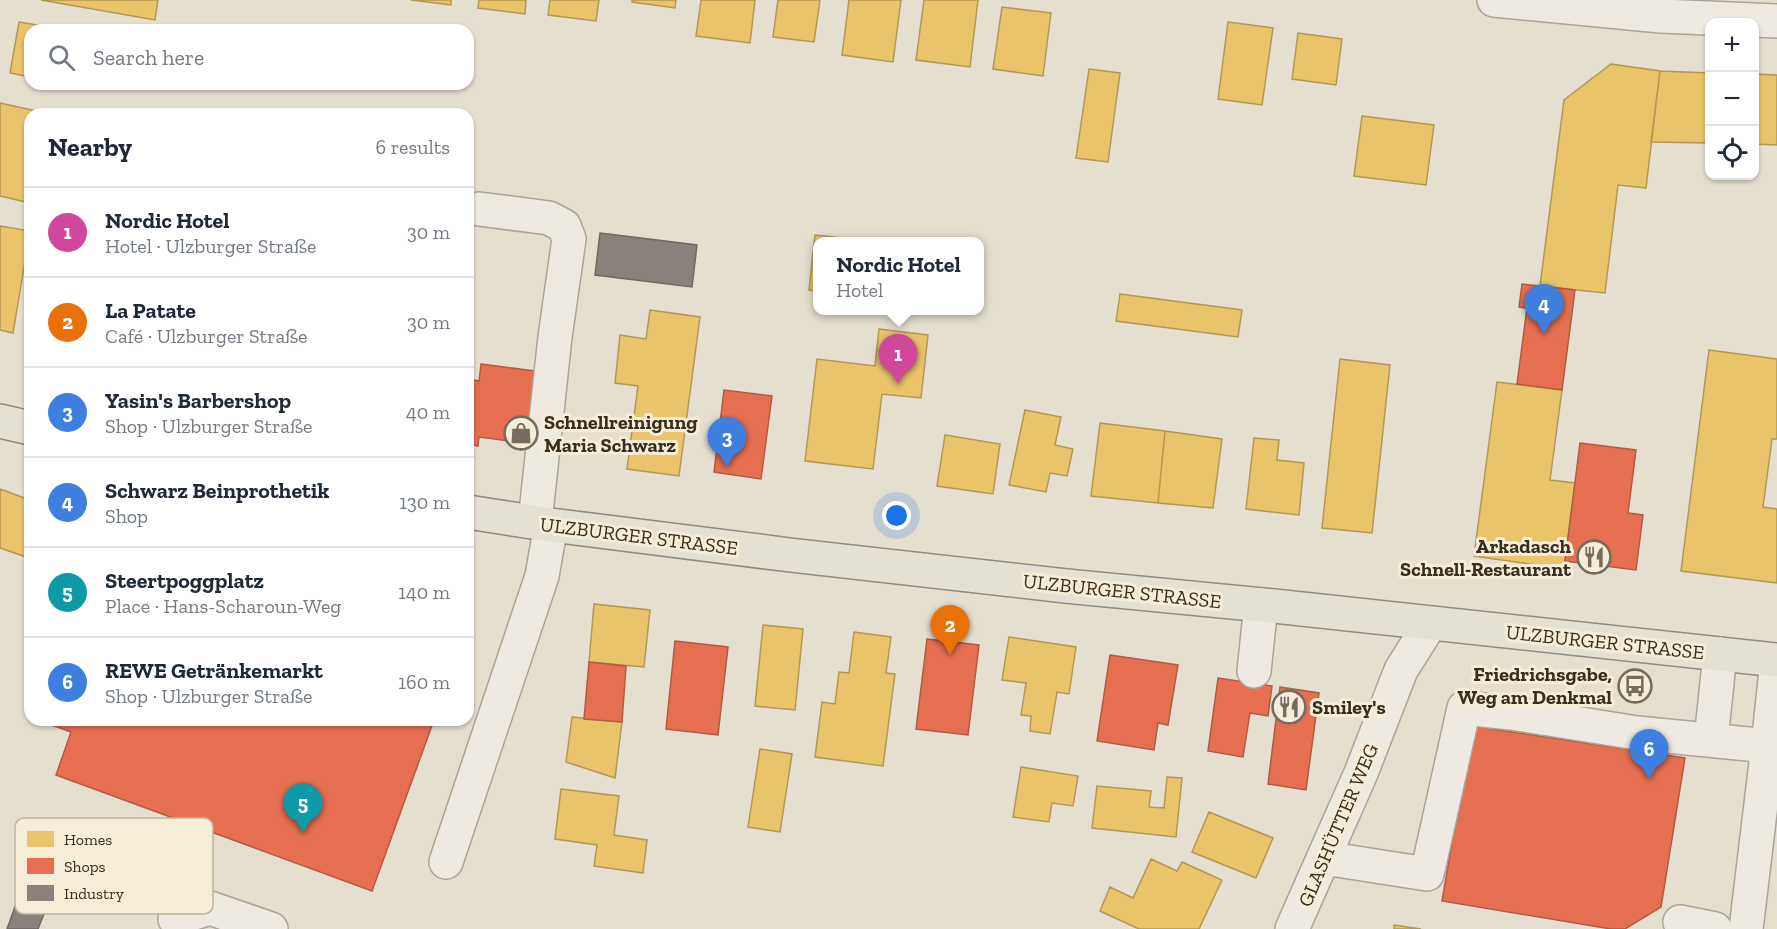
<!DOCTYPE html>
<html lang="en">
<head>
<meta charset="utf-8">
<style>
  body { margin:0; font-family:"Zilla Slab",serif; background:#f2f2f3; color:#1f2937 }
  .controls { position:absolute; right:18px; top:18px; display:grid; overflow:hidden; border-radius:12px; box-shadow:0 2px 4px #0004 }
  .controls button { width:54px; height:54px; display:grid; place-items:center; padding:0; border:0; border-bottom:2px solid #e0e1e3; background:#fff; color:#1f2937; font:30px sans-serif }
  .you { position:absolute; left:897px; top:516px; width:21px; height:21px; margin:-15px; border:4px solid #fff; border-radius:50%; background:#1a73e8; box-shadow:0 0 0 9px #1a73e833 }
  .badge { display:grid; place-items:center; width:39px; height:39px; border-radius:50%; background:#756b5e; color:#fff; font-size:20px; font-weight:700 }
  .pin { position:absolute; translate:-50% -50px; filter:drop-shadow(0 2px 3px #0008) }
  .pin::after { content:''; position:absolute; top:32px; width:21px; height:18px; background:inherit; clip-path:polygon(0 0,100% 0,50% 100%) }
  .popup { position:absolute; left:813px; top:237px; width:171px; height:78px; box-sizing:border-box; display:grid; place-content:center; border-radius:12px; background:#fff; filter:drop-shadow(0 2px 4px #0005); font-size:20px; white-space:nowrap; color:#747a83 }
  .popup b { font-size:22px; color:#1f2937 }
  .popup::after { content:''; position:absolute; left:50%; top:100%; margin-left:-12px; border:12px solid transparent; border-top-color:#fff }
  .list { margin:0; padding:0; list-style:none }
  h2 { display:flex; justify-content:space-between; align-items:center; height:78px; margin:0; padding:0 24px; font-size:26px }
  h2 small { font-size:20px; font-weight:400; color:#747a83 }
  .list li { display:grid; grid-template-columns:39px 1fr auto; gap:18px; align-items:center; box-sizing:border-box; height:90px; padding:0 24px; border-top:2px solid #e0e1e3 }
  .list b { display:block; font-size:22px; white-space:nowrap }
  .list p { margin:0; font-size:20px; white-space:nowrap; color:#747a83 }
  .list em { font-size:20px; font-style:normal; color:#747a83 }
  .icon { flex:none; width:33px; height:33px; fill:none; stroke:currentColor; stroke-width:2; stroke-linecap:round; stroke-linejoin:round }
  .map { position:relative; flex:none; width:1777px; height:929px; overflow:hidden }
  .search { position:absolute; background:#fff; box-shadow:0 2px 4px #0004; left:24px; top:24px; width:450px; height:66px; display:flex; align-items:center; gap:15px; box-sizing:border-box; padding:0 21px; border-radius:18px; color:#747a83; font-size:22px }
  .panel { position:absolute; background:#fff; box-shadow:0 2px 4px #0004; left:24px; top:108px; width:450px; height:618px; border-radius:18px }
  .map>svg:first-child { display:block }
  .homes { fill:#e9c46a; stroke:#b49754; stroke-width:1.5 }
  .shops { fill:#e76f51; stroke:#b35b42; stroke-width:1.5 }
  .industry { fill:#8a817c; stroke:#726860; stroke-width:1.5 }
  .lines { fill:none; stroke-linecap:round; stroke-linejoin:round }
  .minor-casing { stroke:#aba498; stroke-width:36 }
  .major-casing { stroke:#908a7f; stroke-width:36 }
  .minor { stroke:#eeeae1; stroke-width:33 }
  .major { stroke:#e4e0d3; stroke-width:33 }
  .labels { text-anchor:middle; stroke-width:6; stroke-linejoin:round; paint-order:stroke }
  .poi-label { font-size:20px; font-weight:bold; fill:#392d20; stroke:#f5edd7; text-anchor:start }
  .street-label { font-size:20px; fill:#392d20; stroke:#f5edd7 }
  .key { fill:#f5edd7; stroke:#bdb3a0; stroke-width:1.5 }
  .key-label { font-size:16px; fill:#392d20 }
</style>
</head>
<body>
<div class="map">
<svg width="1777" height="929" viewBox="0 0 1777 929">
  <rect width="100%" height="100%" fill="#e5dfd0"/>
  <path class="homes" d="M41,0H158L155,20Z
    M411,0H451V5Z
    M479,0H526L525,14L478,8Z
    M550,0H599L596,21L548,15Z
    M632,0H676L675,8L632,2Z
    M701,0H755L750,43L696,36Z
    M778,0H820L814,42L773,37Z
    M849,0H901L893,62L842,55Z
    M924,0H978L970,67L916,60Z
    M1002,7L1051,13L1043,76L993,69Z
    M19,22L67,30H30V77L10,73Z
    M1228,22L1273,28L1262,105L1218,99Z
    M1298,33L1342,39L1336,85L1292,79Z
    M1611,64L1660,71L1646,188L1618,185L1605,293L1540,286L1564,100Z
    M1089,69L1120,73L1108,162L1076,158Z
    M1660,71L1710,73V143L1651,142Z
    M1754,74L1777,75V145L1754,144Z
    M0,103L50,114H30V185L26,202L0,196Z
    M1362,116L1434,125L1426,185L1354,176Z
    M0,226L30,231L13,333L0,330Z
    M815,235L872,241L817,242V291L809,290Z
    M1120,294L1242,310L1238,337L1116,321Z
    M650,310L700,317L679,476L627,469L638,386L615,383L620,335L646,339Z
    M879,329L928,335L921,398L882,394L873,469L805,461L817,359L875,366Z
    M1709,350L1777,359V439H1772L1763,507L1777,509V583L1681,571Z
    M1340,359L1390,365L1372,533L1322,528Z
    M1497,382L1562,390L1550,480L1575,483L1564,569L1474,556Z
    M1025,410L1061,417L1055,445L1073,449L1067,476L1050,473L1046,492L1009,485Z
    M1100,423L1165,431L1158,503L1091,496Z
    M1165,431L1222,439L1213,508L1158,503Z
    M945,435L1000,444L993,494L937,486Z
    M1254,438L1279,440L1277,460L1304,463L1299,515L1246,509Z
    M0,489L30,500V554L29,558L0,548Z
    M594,604L650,610L644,667L589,662Z
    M763,625L803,629L795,710L755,706Z
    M854,632L891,637L886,673L895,674L883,766L815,757L822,702L835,704L839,672L849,673Z
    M1009,637L1076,647L1069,694L1057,692L1050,734L1030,731L1031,716L1021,715L1026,683L1002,680Z
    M572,717L622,722L615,778L566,762Z
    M760,749L792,754L780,832L748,827Z
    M1021,767L1078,776L1073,806L1052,803L1049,822L1013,817Z
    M1167,777L1182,778L1176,837L1092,828L1097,786L1151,791L1149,807L1164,808Z
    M561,789L619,796L614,835L647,840L643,873L594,866L597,845L555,839Z
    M1209,812L1273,838L1256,878L1192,852Z
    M1151,859L1177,871L1182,862L1222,880L1199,929H1139L1100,911L1110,887L1133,898Z
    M1394,925L1421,929H1394Z"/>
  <path class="shops" d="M1522,284L1575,290L1562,390L1517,384L1527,308L1519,307Z
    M481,364L543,372L534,444L479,437L478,446L468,444V379L479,381Z
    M724,390L772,396L761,479L714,472Z
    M1580,443L1636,450L1628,513L1643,515L1636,570L1565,561Z
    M927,639L979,645L968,735L916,729Z
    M675,641L728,647L718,735L666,729Z
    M1110,655L1178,665L1168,725L1158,723L1154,750L1097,741Z
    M589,662L626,666L622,722L584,719Z
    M1218,678L1272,686L1268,716L1250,713L1243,757L1208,751Z
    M1280,687L1319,693L1306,790L1268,784Z
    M50,720H434L372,891L56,775L71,732L49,724Z
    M1472,726L1685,758L1661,907L1625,929H1611L1442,901Z"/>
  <path class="industry" d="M600,233L697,245L692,287L595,275Z
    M16,904L44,914L38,929H7Z"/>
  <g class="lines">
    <defs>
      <path id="minor" d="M1494,0L1661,16L1777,21
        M479,209L549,218L564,226L569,239L555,337L535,522
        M1254,671L1261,605
        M1711,740L1720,654
        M1324,858L1427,874L1464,708L1511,713L1637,733L1768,746L1777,661
        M446,862L542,576L551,525
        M175,919L210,908L271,929
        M1680,922L1715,929
        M1292,929L1361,773L1401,670L1430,624
        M1746,929L1768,746"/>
      <path id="major" d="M0,421L30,428
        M468,512L551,525L790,555L1066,586L1274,606L1777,660"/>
    </defs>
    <use href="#minor" class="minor-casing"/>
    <use href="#major" class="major-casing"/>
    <use href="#minor" class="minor"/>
    <use href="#major" class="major"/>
  </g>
  <defs>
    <symbol id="shop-ring" viewBox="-11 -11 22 22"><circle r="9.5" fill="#f5edd7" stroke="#756b5e" stroke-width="1.5"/><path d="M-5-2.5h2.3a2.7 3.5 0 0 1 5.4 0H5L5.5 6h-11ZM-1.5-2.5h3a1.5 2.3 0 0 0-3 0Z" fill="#756b5e"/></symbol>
    <symbol id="restaurant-ring" viewBox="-11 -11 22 22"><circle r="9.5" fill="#f5edd7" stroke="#756b5e" stroke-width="1.5"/><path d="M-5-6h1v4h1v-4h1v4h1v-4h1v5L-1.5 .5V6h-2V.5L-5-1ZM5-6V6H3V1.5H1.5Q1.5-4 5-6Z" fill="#756b5e"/></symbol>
    <symbol id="bus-ring" viewBox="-11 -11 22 22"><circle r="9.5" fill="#f5edd7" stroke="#756b5e" stroke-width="1.5"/><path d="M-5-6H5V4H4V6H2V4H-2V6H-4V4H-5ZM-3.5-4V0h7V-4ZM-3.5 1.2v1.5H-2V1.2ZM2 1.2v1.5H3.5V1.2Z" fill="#756b5e"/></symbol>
  </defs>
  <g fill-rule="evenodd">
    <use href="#shop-ring" x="502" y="414" width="38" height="38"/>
    <use href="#restaurant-ring" x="1575" y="538" width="38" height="38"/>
    <use href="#bus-ring" x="1616" y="667" width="38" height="38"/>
    <use href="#restaurant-ring" x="1270" y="688" width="38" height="38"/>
  </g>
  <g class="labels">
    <g class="poi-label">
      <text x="544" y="429">Schnellreinigung<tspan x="544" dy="23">Maria Schwarz</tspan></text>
      <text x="1571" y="553" text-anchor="end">Arkadasch<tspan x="1571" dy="23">Schnell-Restaurant</tspan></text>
      <text x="1612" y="681" text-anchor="end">Friedrichsgabe,<tspan x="1612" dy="23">Weg am Denkmal</tspan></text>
      <text x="1312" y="714">Smiley's</text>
    </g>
    <g class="street-label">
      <text transform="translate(639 536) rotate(7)" y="7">ULZBURGER STRASSE</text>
      <text transform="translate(1122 591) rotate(6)" y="7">ULZBURGER STRASSE</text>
      <text transform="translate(1605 642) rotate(6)" y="7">ULZBURGER STRASSE</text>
      <text transform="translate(1338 825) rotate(-67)" y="7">GLASHÜTTER WEG</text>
    </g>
  </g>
  <rect x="15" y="818" width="198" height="96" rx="9" class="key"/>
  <rect x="27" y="831" width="27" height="16" fill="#e9c46a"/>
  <rect x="27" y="858" width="27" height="16" fill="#e76f51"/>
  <rect x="27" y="885" width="27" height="16" fill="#8a817c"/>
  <g class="key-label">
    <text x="64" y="845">Homes</text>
    <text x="64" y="872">Shops</text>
    <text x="64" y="899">Industry</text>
  </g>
</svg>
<div class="controls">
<button>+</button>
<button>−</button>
<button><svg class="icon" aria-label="locate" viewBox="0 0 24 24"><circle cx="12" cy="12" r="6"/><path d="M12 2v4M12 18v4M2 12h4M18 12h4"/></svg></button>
</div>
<div class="you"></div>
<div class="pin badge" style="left:898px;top:384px;background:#d1479c">1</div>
<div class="popup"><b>Nordic Hotel</b>Hotel</div>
<div class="pin badge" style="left:950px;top:655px;background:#e8710a">2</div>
<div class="pin badge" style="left:727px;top:467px;background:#3f7fe0">3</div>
<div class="pin badge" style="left:1544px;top:334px;background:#3f7fe0">4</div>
<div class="pin badge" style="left:303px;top:833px;background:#0f9aa8">5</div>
<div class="pin badge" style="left:1649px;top:779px;background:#3f7fe0">6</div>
<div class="search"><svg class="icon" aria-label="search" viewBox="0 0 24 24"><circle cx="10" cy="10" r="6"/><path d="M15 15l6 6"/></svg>Search here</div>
<section class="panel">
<h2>Nearby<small>6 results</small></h2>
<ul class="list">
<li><span class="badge" style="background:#d1479c">1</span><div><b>Nordic Hotel</b><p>Hotel · Ulzburger Straße</p></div><em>30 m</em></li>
<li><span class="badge" style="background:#e8710a">2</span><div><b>La Patate</b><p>Café · Ulzburger Straße</p></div><em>30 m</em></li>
<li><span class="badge" style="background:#3f7fe0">3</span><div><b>Yasin's Barbershop</b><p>Shop · Ulzburger Straße</p></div><em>40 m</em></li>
<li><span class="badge" style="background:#3f7fe0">4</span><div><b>Schwarz Beinprothetik</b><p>Shop</p></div><em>130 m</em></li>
<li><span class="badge" style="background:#0f9aa8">5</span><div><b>Steertpoggplatz</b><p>Place · Hans-Scharoun-Weg</p></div><em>140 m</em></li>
<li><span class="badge" style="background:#3f7fe0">6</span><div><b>REWE Getränkemarkt</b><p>Shop · Ulzburger Straße</p></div><em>160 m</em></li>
</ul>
</section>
</div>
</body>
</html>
